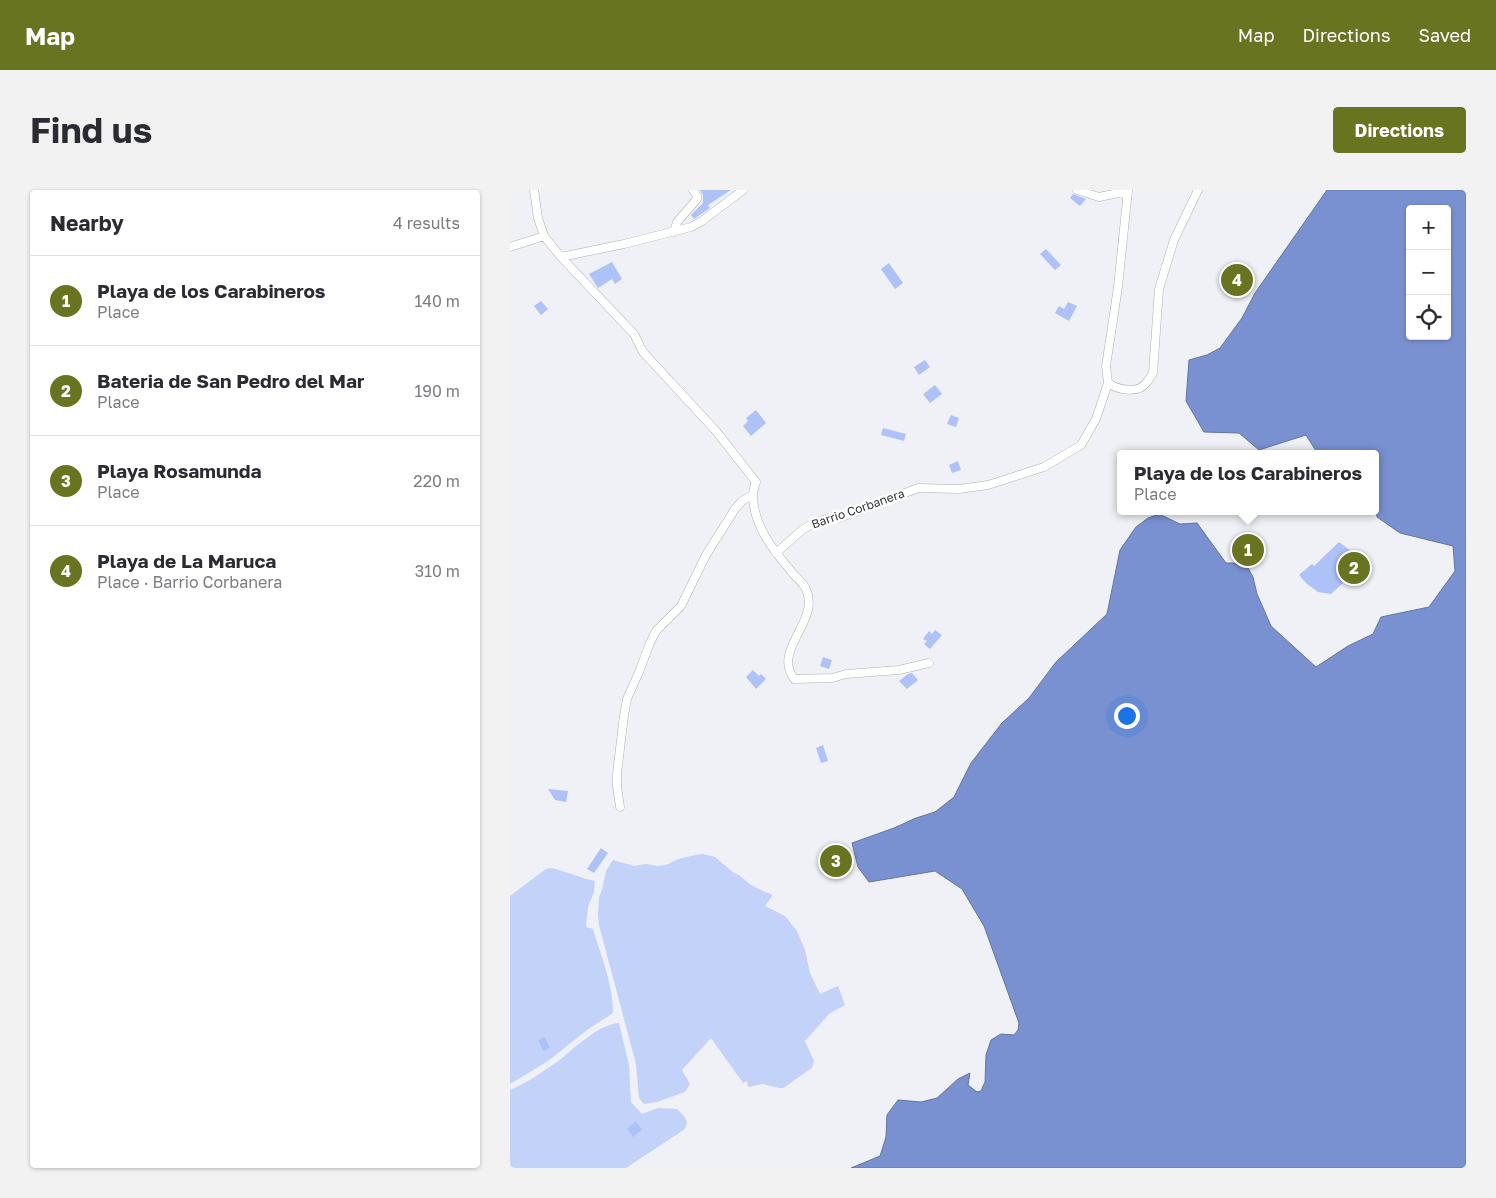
<!DOCTYPE html>
<html lang="en">
<head>
<meta charset="utf-8">
<style>
  body { margin:0; font-family:"Golos Text",sans-serif; background:#f2f2f3; color:#2b2b33 }
  .controls { position:absolute; right:15px; top:15px; display:grid; overflow:hidden; border-radius:5px; box-shadow:0 1px 4px #0004 }
  .controls button { width:45px; height:45px; display:grid; place-items:center; padding:0; border:0; border-bottom:1px solid #e1e1e2; background:#fff; color:#2b2b33; font:25px sans-serif }
  .you { position:absolute; left:616px; top:525px; width:18px; height:18px; margin:-12px; border:4px solid #fff; border-radius:50%; background:#1a73e8; box-shadow:0 0 0 8px #1a73e833 }
  .badge { display:grid; place-items:center; width:32px; height:32px; border-radius:50%; background:#687420; color:#fff; font-size:16px; font-weight:700 }
  .pin { position:absolute; translate:-50% -50%; border:2px solid #fff; box-shadow:0 1px 5px #0006 }
  .popup { position:absolute; left:607px; top:260px; width:262px; height:65px; box-sizing:border-box; display:grid; place-content:center; border-radius:5px; background:#fff; filter:drop-shadow(0 1px 4px #0005); font-size:16px; white-space:nowrap; color:#7c7c81 }
  .popup b { font-size:19px; color:#2b2b33 }
  .popup::after { content:''; position:absolute; left:50%; top:100%; margin-left:-10px; border:10px solid transparent; border-top-color:#fff }
  .list { margin:0; padding:0; list-style:none }
  h2 { display:flex; justify-content:space-between; align-items:center; height:65px; margin:0; padding:0 20px; font-size:21px }
  h2 small { font-size:16px; font-weight:400; color:#7c7c81 }
  .list li { display:grid; grid-template-columns:32px 1fr auto; gap:15px; align-items:center; box-sizing:border-box; height:90px; padding:0 20px; border-top:1px solid #e1e1e2 }
  .list b { display:block; font-size:19px; white-space:nowrap }
  .list p { margin:0; font-size:16px; white-space:nowrap; color:#7c7c81 }
  .list em { font-size:16px; font-style:normal; color:#7c7c81 }
  .icon { flex:none; width:28px; height:28px; fill:none; stroke:currentColor; stroke-width:2; stroke-linecap:round; stroke-linejoin:round }
  .map { position:relative; flex:none; width:956px; height:978px; overflow:hidden; border-radius:5px }
  header { display:flex; align-items:center; gap:30px; box-sizing:border-box; height:70px; padding:0 25px; background:#687420; color:#fff }
  header strong { font-size:24px }
  nav { display:flex; gap:28px; margin-inline-start:auto; font-size:18px }
  .intro { display:flex; align-items:center; justify-content:space-between; box-sizing:border-box; height:120px; padding:0 30px }
  h1 { margin:0; font-size:35px }
  .button { padding:12px 22px; border-radius:5px; background:#687420; color:#fff; font-size:18px; font-weight:700 }
  main { display:flex; gap:30px; padding:0 30px }
  aside { flex:1; background:#fff; border-radius:5px; box-shadow:0 1px 4px #0004 }
  .map>svg:first-child { display:block }
  .green { fill:#c3d2f8 }
  .water { fill:#7991d0; stroke:#6475a2; fill-rule:evenodd }
  .building { fill:#adc2f7 }
  .lines { fill:none; stroke-linecap:round; stroke-linejoin:round }
  .street-casing { stroke:#aeb0b5; stroke-width:9 }
  .street { stroke:#fff; stroke-width:8 }
  .labels { text-anchor:middle; stroke-width:5; stroke-linejoin:round; paint-order:stroke }
  .street-label { font-size:12px; fill:#343537; stroke:#fff }
</style>
</head>
<body>
<header>
<strong>Map</strong>
<nav><a>Map</a><a>Directions</a><a>Saved</a></nav>
</header>
<div class="intro"><h1>Find us</h1><a class="button">Directions</a></div>
<main>
<aside>
<h2>Nearby<small>4 results</small></h2>
<ul class="list">
<li><span class="badge">1</span><div><b>Playa de los Carabineros</b><p>Place</p></div><em>140 m</em></li>
<li><span class="badge">2</span><div><b>Bateria de San Pedro del Mar</b><p>Place</p></div><em>190 m</em></li>
<li><span class="badge">3</span><div><b>Playa Rosamunda</b><p>Place</p></div><em>220 m</em></li>
<li><span class="badge">4</span><div><b>Playa de La Maruca</b><p>Place · Barrio Corbanera</p></div><em>310 m</em></li>
</ul>
</aside>
<div class="map">
<svg width="956" height="978" viewBox="0 0 956 978">
  <rect width="100%" height="100%" fill="#eff1f6"/>
  <path class="green" d="M193,664L205,667L224,683L229,685L241,695L255,702L261,704L262,706L255,716L275,726L287,741L295,760L300,783L310,804L328,796L335,815L319,824L295,851L304,871L302,878L296,882L273,898H269L253,894L238,897L237,891L233,893L201,848L172,880L180,894L175,902L147,912L134,914L129,908L126,874L89,735L88,725L89,707L92,700L96,681L103,670L124,676L136,674L148,676L156,675L168,669L185,665Z
    M41,678C56,681 70,688 85,691L84,702L78,717L76,736L77,737L83,739C91,766 103,794 103,823L77,840L38,871L0,894V706L36,679Z
    M109,833L119,875L121,912L132,924L148,918L167,919L174,926L177,932L175,939L116,978H0V900C17,893 32,882 47,872C64,859 87,835 109,833Z"/>
  <path class="water" d="M817,0H956V978H341L370,966L376,947L377,925L388,910L411,912L427,908L448,889L460,883L458,895L467,902L471,901L475,892L476,865L481,850L491,844L504,845L508,840L509,833L474,736L452,699L425,681L359,692L348,677L342,653L384,638L406,628L425,622L444,607L461,573L492,533L519,508L546,472L597,424L610,360L626,337L638,328L649,324L670,334L687,333L716,373H723L738,378L743,387L747,404L761,436L806,477L838,456L863,444L871,427L919,417L945,381L943,356L890,343L867,327L866,320V264H808L796,245L749,260L729,243L694,242L676,211L679,170L697,165L710,158L732,128L745,103ZM900,19H937V146H900Z"/>
  <path class="building" d="M190,0H221L198,15L200,18L184,29L181,25L193,13V5Z
    M563,4L576,9L570,16L560,8Z
    M536,59L551,75L545,80L530,64Z
    M102,72L112,89L105,94L102,89L88,98L79,84Z
    M379,73L393,93L385,99L371,79Z
    M31,111L38,119L31,125L24,116Z
    M558,112L567,116L559,131L545,123L549,116L554,119Z
    M415,170L420,177L409,185L404,177Z
    M425,195L432,204L420,213L413,204Z
    M246,220L256,233L241,246L233,236L238,231L236,228Z
    M441,225L449,228L446,237L437,234Z
    M373,238L396,244L394,251L371,245Z
    M448,271L451,280L442,283L439,275Z
    M829,352L845,364L848,360L853,364V370L845,382L821,404L808,402L796,393L789,385L802,374L804,376Z
    M425,440L432,445L420,459L414,454L417,451L413,449L419,441L422,444Z
    M313,467L322,470L319,479L310,476Z
    M243,480L249,486L251,484L256,489L246,499L236,487Z
    M402,483L408,490L397,499L389,491L398,484Z
    M313,555L318,571L311,573L306,558Z
    M38,599L58,601L56,612L45,610Z
    M91,658L98,663L84,683L77,679Z
    M34,847L40,857L34,861L28,851Z
    M126,931L132,940L123,947L117,939Z"/>
  <g class="lines">
    <defs>
      <path id="street" d="M24,0L28,28L34,46L51,67L124,144L133,162L206,241L246,292C245,296 242,302 243,307C244,336 263,360 281,381C285,387 293,392 296,399C311,431 262,459 284,489L322,488L336,484L389,480L419,473
        M567,0L589,7L618,1
        M618,0L608,97L596,176L598,193C608,200 628,204 636,193C639,190 641,186 643,183L649,99L664,50L688,0
        M164,42L167,32L187,9V6L183,0
        M0,57L34,46
        M51,67L114,54L181,37L192,31L233,0
        M266,363L292,340L302,334L316,329L329,328L343,323L408,298L449,299L478,295L534,277L571,255L586,229L598,193
        M110,617L107,596V584L114,525L117,509L129,482L140,453L146,441L171,416L196,365L225,319L232,311L242,305"/>
    </defs>
    <use href="#street" class="street-casing"/>
    <use href="#street" class="street"/>
  </g>
  <g class="labels">
    <g class="street-label">
      <text transform="translate(348 319) rotate(-19)" y="4">Barrio Corbanera</text>
    </g>
  </g>
</svg>
<div class="controls">
<button>+</button>
<button>−</button>
<button><svg class="icon" aria-label="locate" viewBox="0 0 24 24"><circle cx="12" cy="12" r="6"/><path d="M12 2v4M12 18v4M2 12h4M18 12h4"/></svg></button>
</div>
<div class="you"></div>
<div class="pin badge" style="left:738px;top:360px">1</div>
<div class="popup"><b>Playa de los Carabineros</b>Place</div>
<div class="pin badge" style="left:844px;top:378px">2</div>
<div class="pin badge" style="left:326px;top:671px">3</div>
<div class="pin badge" style="left:727px;top:90px">4</div>
</div>
</main>
</body>
</html>
